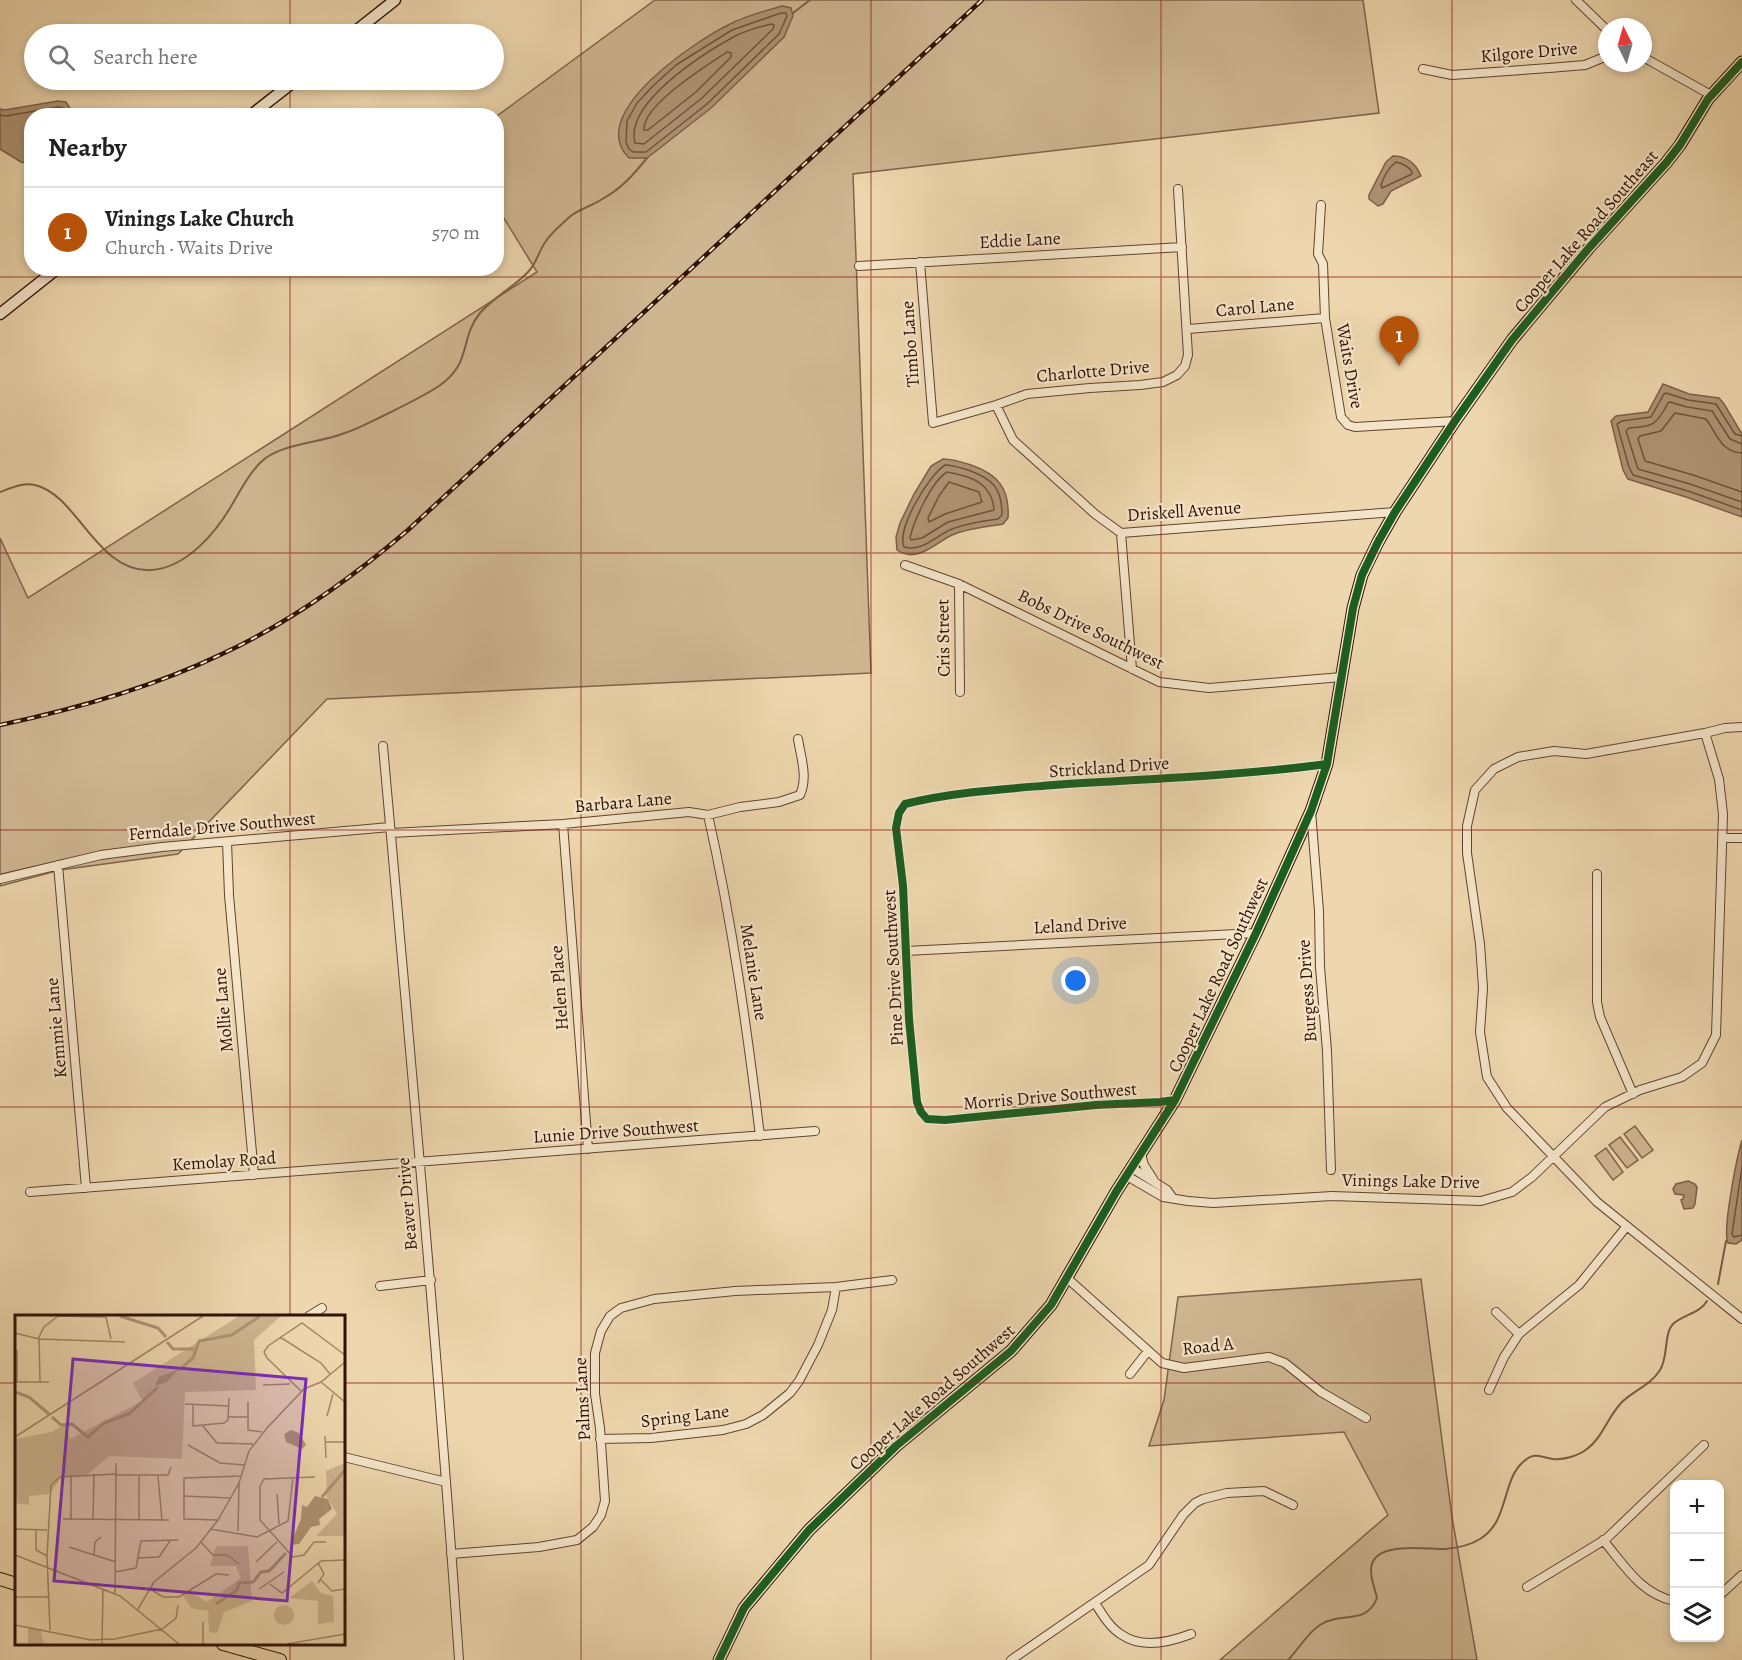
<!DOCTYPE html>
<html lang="en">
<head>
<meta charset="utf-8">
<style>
  body { margin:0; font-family:Alegreya,serif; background:#f6f6f6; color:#202124 }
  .controls { position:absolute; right:18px; bottom:18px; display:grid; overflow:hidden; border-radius:12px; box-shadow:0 3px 9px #0003 }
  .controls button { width:54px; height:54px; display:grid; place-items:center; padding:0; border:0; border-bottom:2px solid #e0e0e0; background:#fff; color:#202124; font:30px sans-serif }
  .compass { position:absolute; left:1598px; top:18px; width:54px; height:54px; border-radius:50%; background:#fff; box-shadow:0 3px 9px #0003; rotate:355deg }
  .you { position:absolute; left:1076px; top:981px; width:21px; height:21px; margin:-15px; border:4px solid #fff; border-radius:50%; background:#1a73e8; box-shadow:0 0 0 9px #1a73e833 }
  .badge { display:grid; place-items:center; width:39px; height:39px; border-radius:50%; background:#b45309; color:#fff; font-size:20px; font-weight:700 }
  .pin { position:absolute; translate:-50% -50px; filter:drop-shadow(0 2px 3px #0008) }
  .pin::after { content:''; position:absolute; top:32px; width:21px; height:18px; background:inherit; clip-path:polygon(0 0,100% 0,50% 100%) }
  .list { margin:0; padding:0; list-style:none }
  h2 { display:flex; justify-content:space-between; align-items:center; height:78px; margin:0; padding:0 24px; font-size:26px }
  h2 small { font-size:20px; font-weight:400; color:#757577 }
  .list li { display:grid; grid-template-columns:39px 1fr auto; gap:18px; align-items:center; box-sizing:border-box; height:90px; padding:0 24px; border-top:2px solid #e0e0e0 }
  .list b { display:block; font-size:22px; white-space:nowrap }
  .list p { margin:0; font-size:20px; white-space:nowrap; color:#757577 }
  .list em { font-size:20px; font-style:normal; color:#757577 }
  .icon { flex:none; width:33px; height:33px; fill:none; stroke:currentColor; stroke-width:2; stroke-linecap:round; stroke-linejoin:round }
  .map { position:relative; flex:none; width:1742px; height:1660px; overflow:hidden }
  .search { position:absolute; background:#fff; box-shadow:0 3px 9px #0003; left:24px; top:24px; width:480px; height:66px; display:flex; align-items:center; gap:15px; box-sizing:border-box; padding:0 21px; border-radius:33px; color:#757577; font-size:22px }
  .panel { position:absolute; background:#fff; box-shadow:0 3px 9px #0003; left:24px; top:108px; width:480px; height:168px; border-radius:24px }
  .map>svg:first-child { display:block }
  .green { fill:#ceb691; stroke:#80644a; stroke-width:1.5 }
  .water { fill:#ae9474; stroke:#7c6047; stroke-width:1.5 }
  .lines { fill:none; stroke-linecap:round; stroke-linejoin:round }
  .shore { stroke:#70533c; stroke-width:1.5 }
  .stream { stroke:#7c6047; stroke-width:2 }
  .street-casing { stroke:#61432e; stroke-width:10 }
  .secondary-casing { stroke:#321204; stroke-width:13 }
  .primary-casing { stroke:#321204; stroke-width:14 }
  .street { stroke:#f4e5ca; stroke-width:8 }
  .secondary { stroke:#f4e5ca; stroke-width:10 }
  .primary { stroke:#eed7ae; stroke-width:12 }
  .rail-casing { stroke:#321204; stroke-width:4.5 }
  .rail { stroke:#f4e5ca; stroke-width:2; stroke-dasharray:7; stroke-linecap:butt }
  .cycleway-casing { stroke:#f4e5ca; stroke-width:11 }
  .cycleway { stroke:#1b5e20; stroke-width:8 }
  .grid { fill:none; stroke:#8f2418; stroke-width:1.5; stroke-opacity:0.55 }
  .labels { text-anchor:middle; stroke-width:4.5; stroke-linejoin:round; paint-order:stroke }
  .street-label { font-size:18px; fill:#321204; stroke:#f4e5ca }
  .inset-river { fill:none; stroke:#ae9474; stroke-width:3 }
  .inset-road { fill:none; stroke:#a3886a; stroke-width:1.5 }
  .view { fill:#7b2cbf; fill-opacity:0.15; stroke:#7b2cbf; stroke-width:3 }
  .inset-edge { fill:none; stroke:#321204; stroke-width:3 }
</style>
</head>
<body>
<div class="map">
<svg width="1742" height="1660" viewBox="0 0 1742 1660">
  <rect width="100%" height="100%" fill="#eed7ae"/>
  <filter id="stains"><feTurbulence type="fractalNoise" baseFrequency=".00333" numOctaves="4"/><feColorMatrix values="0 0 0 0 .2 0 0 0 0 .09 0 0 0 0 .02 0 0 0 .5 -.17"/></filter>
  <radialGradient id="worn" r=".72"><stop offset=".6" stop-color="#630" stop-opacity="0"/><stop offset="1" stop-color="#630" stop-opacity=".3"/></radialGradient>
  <path class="green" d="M655,0H1363L1379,113L853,174L871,673L327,699L178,854L60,870L0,886V538L28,598L537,272L497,207V116Z
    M1635,1126L1653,1150L1642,1158L1624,1134Z
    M1620,1137L1638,1160L1627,1168L1609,1145Z
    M1606,1148L1623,1172L1613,1180L1595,1156Z
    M1421,1279L1452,1517L1477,1660H1220L1388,1515L1344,1432L1149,1446L1164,1400L1178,1297Z"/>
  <path class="water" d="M782,6L791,8L793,16L784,37L711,108L647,158H629C584,114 697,40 730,24C746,16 765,11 782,6Z
    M58,101L66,102L74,115L32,116L31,164L21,162L0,149V109L5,110Z
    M1393,156C1407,156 1416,164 1421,176L1391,191L1383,204L1378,206L1369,199V195L1386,162Z
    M1663,384L1689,394L1719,398L1724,404L1742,434V517L1686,497L1628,479L1623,470L1611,421L1616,416L1648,412Z
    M943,459C953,459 962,462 971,465C997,474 1010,488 1008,518L1003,524C986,527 968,528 952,535C935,543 917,564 897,550L896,537L900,523L914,494L931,466Z
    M1742,1140V1240L1736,1244L1728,1243C1722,1230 1737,1157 1742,1140Z
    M1688,1181L1695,1184L1697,1187L1695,1204L1693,1208L1684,1209L1681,1200L1683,1199L1684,1195L1675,1194L1673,1189L1676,1184Z"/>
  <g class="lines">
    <path class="shore" d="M781,13H786L787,16L779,34L707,104L646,152H633L629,149L626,142L627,121L637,103L653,86L676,65L732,30Z
      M771,24L774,25L773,29L702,98L644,144L635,143C624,103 704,53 735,36C746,31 759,27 771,24Z
      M727,52L731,53V57L696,92L648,130H644C642,105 708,65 727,52Z
      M0,115L6,116L58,107L63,108L68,116
      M1396,162C1402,163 1412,168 1412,174L1382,188L1381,185C1384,176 1388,168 1396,162Z
      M1742,436L1735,434L1716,404L1688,400L1666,393L1664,394L1651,417L1622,421L1617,424L1629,467L1633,475L1688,491L1742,510
      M1742,444L1730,439L1712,411L1687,407L1670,402L1668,403C1656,426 1653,426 1629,428L1626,431L1638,469L1690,484L1742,502
      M1742,453C1721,452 1717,434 1706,419L1675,413L1661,431L1640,436L1638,439L1645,461L1693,475L1742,492
      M945,465C953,465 961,468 968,470C993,479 1002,488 1002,515L998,519C983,521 967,523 952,529C935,536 923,552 904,547C896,529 929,475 945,465Z
      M947,472C971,476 992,483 994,510L948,522L922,538L911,540L910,537C915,519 931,482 947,472Z
      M949,482L979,492L982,502L945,514L929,522L928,518L939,496Z
      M1742,1167L1732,1234L1734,1237L1742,1235"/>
    <path class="stream" d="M793,13L810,0
      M0,492C11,488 24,482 35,485C78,495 97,574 152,570C188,567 217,531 233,503C241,489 250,472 261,462C279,444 318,443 342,434C358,429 372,421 387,414C405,405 422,397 439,386C473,362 459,339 480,313C494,297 514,287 528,272C537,263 539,250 546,241C553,231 563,223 572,215C582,208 594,205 604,198C622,188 634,174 647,158
      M1718,1284L1726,1241
      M1288,1660C1299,1649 1307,1633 1320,1625C1341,1611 1366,1626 1377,1598C1375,1589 1371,1580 1371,1571C1370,1539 1428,1550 1445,1549C1456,1548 1471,1545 1480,1539C1508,1522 1502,1485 1520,1465C1534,1450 1538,1457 1553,1459C1564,1460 1578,1456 1587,1449C1603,1437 1608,1416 1622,1402C1634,1390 1651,1385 1660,1370C1669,1356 1663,1333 1674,1323C1685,1314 1700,1313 1707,1301"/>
    <defs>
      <path id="street" d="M1576,0L1607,30
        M1643,57L1711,95
        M1423,69L1452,75L1549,68L1585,65L1607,56
        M1321,205L1318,254L1323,264L1325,318L1341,417L1348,425L1355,427L1455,421
        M920,262L933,423L996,405L1027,394L1090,388L1140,385L1163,382L1177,375L1185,366L1188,355L1178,189
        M859,266L1182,247
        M1188,329L1325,318
        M996,405L1013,440L1095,514L1121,533L1395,512
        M1121,533L1132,669
        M905,565L959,584L1159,682L1209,688L1342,677
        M959,584L960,692
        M1742,727L1725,728L1705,733L1586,754L1554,751L1518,757L1494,769L1475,790L1467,826V853L1480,944L1483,988L1480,1032L1487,1077L1507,1108L1597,1202L1742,1319
        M383,746C410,1050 438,1355 459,1660
        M1311,811L1319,911L1320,967L1327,1051L1331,1170
        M708,815C732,921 747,1028 760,1136
        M563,824L588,1149
        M391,833L563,824L689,812L708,815L740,807L779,802L800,795C808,777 801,758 798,739
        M1722,838H1742
        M227,842L229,895L254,1175
        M58,865L86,1188
        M1597,874V1002L1600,1017L1633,1094
        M0,879L101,855L162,847L390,827
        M906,951L1256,933
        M1175,1100L1160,1102L1096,1105L945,1120L927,1119L921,1112L917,1102L909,1019L903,886L896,828L899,813L905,804C953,792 1005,789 1054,785C1145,779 1237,776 1327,764
        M1141,1154L1144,1165L1153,1179
        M1132,1168L1167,1190L1172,1197
        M1127,1176L1163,1197L1188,1201L1213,1203L1332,1196L1481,1201L1512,1192L1532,1177L1605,1107L1640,1090L1682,1077L1702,1063L1716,1035L1723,814L1719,779L1705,733
        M30,1192L815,1131
        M1067,1278L1162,1363L1184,1368L1269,1357L1285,1363L1321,1392L1366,1418
        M380,1286L431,1280
        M1496,1312L1519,1334
        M309,1316L322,1308
        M1130,1374L1148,1351
        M1489,1390L1504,1357L1519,1334L1579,1285L1627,1226
        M600,1439L651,1438L723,1430L746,1424L763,1415L790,1393L799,1381L818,1345L832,1310L836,1287
        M344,1457L446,1482
        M1603,1540C1625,1566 1640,1593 1674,1601
        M451,1554L539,1547L577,1540L593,1527L601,1515L605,1501L600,1428L595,1394V1353L601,1331L610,1316L621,1308L654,1299L735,1291L836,1287L892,1280
        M1527,1587L1606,1539L1704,1445
        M1720,1595L1742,1575
        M1095,1603C1102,1614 1110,1628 1122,1635C1142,1649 1170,1642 1191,1634
        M1011,1660L1149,1565L1183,1515L1195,1503L1203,1499L1227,1493L1264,1491L1293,1505"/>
      <path id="secondary" d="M352,34L395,0
        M250,116L296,80
        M0,314L58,268
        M719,1660L744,1608L809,1530L896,1446L1011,1351L1051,1305L1116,1192L1175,1100L1256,933L1311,811L1327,764L1353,608L1362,575L1378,542L1395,512L1455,421L1512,340L1588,249L1666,163L1680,145L1708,99L1742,62"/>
      <path id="primary" d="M0,1579L16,1584
        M223,1644L280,1660"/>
    </defs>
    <use href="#street" class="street-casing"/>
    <use href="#secondary" class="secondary-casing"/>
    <use href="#primary" class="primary-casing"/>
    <use href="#street" class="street"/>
    <use href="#secondary" class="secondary"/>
    <use href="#primary" class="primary"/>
    <defs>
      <path id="rail" d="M0,725C76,709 151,688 222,654C287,624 353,577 408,530L982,0"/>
    </defs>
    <use href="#rail" class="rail-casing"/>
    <use href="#rail" class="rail"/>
    <defs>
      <path id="cycleway" d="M1175,1100L1160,1102L1096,1105L945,1120L927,1119L921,1112L917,1102L909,1019L903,886L896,828L899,813L905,804C953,792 1005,789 1054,785C1145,779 1237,776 1327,764
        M719,1660L744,1608L809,1530L896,1446L1011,1351L1051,1305L1116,1192L1175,1100L1256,933L1311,811L1327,764L1353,608L1362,575L1378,542L1395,512L1455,421L1512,340L1588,249L1666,163L1680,145L1708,99L1742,62"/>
    </defs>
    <use href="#cycleway" class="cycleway-casing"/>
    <use href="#cycleway" class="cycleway"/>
  </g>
  <path class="grid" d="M290,0V34M581,0V1660M871,0V1660M1161,0V1660M1452,0V1660M290,80V116M290,268V1316M0,277H1742M0,553H1742M0,830H1742M0,1107H1742M0,1383H16M344,1383H1742M290,1644V1660"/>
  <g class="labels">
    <g class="street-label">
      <text transform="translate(1529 52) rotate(-5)" y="6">Kilgore Drive</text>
      <text transform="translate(1586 231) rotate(-49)" y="6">Cooper Lake Road Southeast</text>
      <text transform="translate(1020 240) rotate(-3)" y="6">Eddie Lane</text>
      <text transform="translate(1255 307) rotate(-5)" y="6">Carol Lane</text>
      <text transform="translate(910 344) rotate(-94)" y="6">Timbo Lane</text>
      <text transform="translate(1350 366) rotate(80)" y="6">Waits Drive</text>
      <text transform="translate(1093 371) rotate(-5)" y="6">Charlotte Drive</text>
      <text transform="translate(1184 511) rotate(-4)" y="6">Driskell Avenue</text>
      <text transform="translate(1091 629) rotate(26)" y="6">Bobs Drive Southwest</text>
      <text transform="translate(943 638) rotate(-91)" y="6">Cris Street</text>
      <text transform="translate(1109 767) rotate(-4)" y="6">Strickland Drive</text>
      <text transform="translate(623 802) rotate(-5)" y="6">Barbara Lane</text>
      <text transform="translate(222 826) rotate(-5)" y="6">Ferndale Drive Southwest</text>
      <text transform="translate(1080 925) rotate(-3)" y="6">Leland Drive</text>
      <text transform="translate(893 968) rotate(-93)" y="6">Pine Drive Southwest</text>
      <text transform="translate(754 972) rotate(81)" y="6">Melanie Lane</text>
      <text transform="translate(1218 975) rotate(-65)" y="6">Cooper Lake Road Southwest</text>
      <text transform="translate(559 988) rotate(-94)" y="6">Helen Place</text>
      <text transform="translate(1307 991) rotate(-94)" y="6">Burgess Drive</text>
      <text transform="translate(223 1010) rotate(-95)" y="6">Mollie Lane</text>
      <text transform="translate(56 1028) rotate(-95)" y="6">Kemmie Lane</text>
      <text transform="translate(1050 1096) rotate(-5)" y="6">Morris Drive Southwest</text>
      <text transform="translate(616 1131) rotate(-4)" y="6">Lunie Drive Southwest</text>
      <text transform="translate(224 1161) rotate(-4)" y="6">Kemolay Road</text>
      <text transform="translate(1411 1181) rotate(1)" y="6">Vinings Lake Drive</text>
      <text transform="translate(407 1204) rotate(-95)" y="6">Beaver Drive</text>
      <text transform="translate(1208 1346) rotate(-6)" y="6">Road A</text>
      <text transform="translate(932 1397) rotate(-41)" y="6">Cooper Lake Road Southwest</text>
      <text transform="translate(582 1399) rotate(-93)" y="6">Palms Lane</text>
      <text transform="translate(685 1416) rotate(-7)" y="6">Spring Lane</text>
    </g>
  </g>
  <g transform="translate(15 1315)">
    <rect width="330" height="330" fill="#eed7ae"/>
    <path d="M224,1H266L239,25L241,75L170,77L167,144L94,141L72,160L47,162L34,179L14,181V190L0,188V124L37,117L50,109L55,124L127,86L118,68ZM330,148V221H301L322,199L312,182L311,156ZM201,231H233L237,286L209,297L202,318L194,317L193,296L176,293L168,280L174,276L192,287L226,263L221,251H195ZM297,266L306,278L318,281L319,307L303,309V286L274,283ZM259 300a10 10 0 1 1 20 0a10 10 0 1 1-20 0ZM13,312L25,314L29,329H13Z" fill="#ceb691"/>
    <path d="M164,54L152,67L140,71L144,62ZM276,115L284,118L291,130L287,134L271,127L269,119ZM300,181L313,184L317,194L304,204L305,210L296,212L284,229L275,230L286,204L287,190L292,192Z" fill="#ae9474"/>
    <path class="inset-river" d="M105,1L143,13L151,22M152,27L158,34H179M164,55L178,43L184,26L217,20L245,1M0,77L14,82L34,99M37,102L46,110L57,109L73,122L89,108L114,99L143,72M307,182L330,155M201,289L222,275L224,268L238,267L246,257L254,256L271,238"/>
    <path class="inset-road" d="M91,2L96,24M0,18L24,24L110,27M265,22L306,48L315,59M0,67H34M2,67V35M25,67L24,22L29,12L43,1L91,2M306,67L330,87M248,70L275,69M286,76L252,43L249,37L253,31L287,8L330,40M233,87V115L247,117M170,89L214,91M178,89V111L209,108L213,105L214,83M312,101L318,79M213,102H232M187,110L202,128L238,129M310,121L311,143M0,122L188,1M311,127H330M173,130L205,148L230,150M101,160H153L156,152M143,161L147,205M300,162L249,164L245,171V205L278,242L289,240L299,227H311M262,179L264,209M168,181L215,183M48,204L154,205M56,204V160M78,204L79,159M124,204V161M203,205L169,204V163L227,161M0,214L32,215M195,214L242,222L273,206L278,162M21,215V235L32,241M223,216L224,168M186,227L198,240H212L224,249M54,232L101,247M0,240L105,281L164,329M79,240L80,227L86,222M122,243L144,242L155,226M241,247L262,227M100,257L121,253L126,226L163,225M306,265L317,276L330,274M303,268L309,259L303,248M255,269L267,278L306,246L330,245M135,274L148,282H164L201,259L214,260M244,274L269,257M100,278L101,148M0,282H34M123,294L139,267L181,233L203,205L224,168L234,136L252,113L289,74L306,67L330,47M0,310L76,325L100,324L147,314L161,303L163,290M35,315L32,241L36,170L45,162L101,159M87,329L88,274M188,329V307M272,329L330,319"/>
    <path class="view" d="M58,44L291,64L272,286L39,266Z"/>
    <rect width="330" height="330" class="inset-edge"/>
  </g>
  <rect width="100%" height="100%" filter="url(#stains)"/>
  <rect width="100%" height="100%" fill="url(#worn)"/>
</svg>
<div class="controls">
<button>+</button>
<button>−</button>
<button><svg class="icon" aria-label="layers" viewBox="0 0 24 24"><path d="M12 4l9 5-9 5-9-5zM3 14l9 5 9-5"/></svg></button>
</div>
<svg class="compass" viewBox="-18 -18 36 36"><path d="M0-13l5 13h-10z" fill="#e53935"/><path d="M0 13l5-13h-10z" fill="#757577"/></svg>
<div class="you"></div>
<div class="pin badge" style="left:1399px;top:366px">1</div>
<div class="search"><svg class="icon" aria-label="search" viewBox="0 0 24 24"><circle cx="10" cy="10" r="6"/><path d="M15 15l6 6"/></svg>Search here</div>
<section class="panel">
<h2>Nearby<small></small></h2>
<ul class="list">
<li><span class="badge">1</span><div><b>Vinings Lake Church</b><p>Church · Waits Drive</p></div><em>570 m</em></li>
</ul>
</section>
</div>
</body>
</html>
